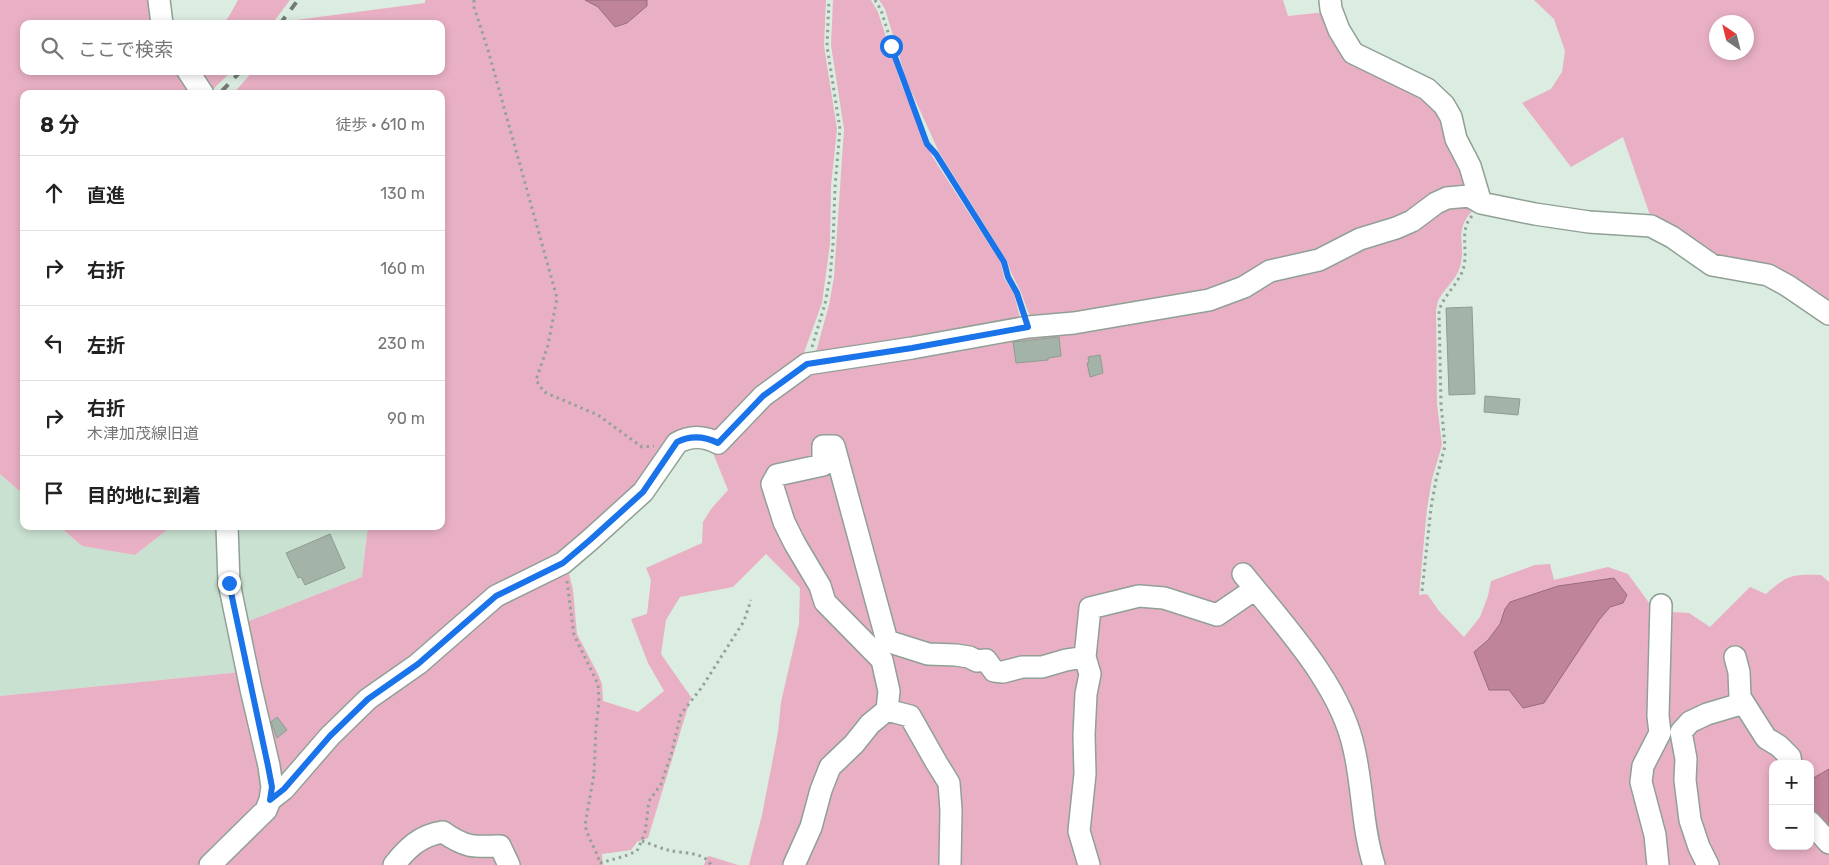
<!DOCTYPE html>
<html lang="ja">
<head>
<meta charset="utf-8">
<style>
  body { margin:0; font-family:Rubik,"Noto Sans JP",sans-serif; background:#f2f2f2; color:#222 }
  .controls { position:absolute; right:15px; bottom:15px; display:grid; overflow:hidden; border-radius:10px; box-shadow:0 2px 8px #0003 }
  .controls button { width:45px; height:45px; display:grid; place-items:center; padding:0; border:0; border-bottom:1px solid #e0e0e0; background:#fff; color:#222; font:25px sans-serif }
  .compass { position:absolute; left:1709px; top:15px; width:45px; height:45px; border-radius:50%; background:#fff; box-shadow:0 2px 8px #0003; rotate:325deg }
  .stop { position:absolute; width:15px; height:15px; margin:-11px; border:4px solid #1a73e8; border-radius:50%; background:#fff }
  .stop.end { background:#1a73e8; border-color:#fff; box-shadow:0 1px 5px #0008 }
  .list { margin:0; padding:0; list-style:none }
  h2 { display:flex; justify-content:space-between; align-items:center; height:65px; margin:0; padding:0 20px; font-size:21px }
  h2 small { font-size:16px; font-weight:400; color:#767676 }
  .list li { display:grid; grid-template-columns:32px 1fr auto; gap:15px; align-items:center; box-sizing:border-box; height:75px; padding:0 20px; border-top:1px solid #e0e0e0 }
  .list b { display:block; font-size:19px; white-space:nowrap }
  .list p { margin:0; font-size:16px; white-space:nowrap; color:#767676 }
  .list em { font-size:16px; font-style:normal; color:#767676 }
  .icon { flex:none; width:28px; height:28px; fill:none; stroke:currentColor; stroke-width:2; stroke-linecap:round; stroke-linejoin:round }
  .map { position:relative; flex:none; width:1829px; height:865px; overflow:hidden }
  .search { position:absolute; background:#fff; box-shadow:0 2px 8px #0003; left:20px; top:20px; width:425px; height:55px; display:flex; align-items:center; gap:12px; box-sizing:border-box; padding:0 18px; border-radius:10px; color:#767676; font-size:19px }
  .panel { position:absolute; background:#fff; box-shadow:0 2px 8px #0003; left:20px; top:90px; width:425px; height:440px; border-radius:10px }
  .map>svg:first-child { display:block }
  .built { fill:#c9e1d1 }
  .green { fill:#e9b0c5; fill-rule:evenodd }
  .water { fill:#bf839a; stroke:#956d7c }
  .building { fill:#a3b3a8; stroke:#8d9d92 }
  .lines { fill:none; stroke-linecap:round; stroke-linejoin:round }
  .minor-casing { stroke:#90a095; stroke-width:24 }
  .path { stroke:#94a198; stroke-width:3; stroke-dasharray:2.5 4; stroke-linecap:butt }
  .minor { stroke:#fff; stroke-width:21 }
  .rail { stroke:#717c75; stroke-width:4; stroke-dasharray:9 9; stroke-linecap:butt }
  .route { stroke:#1a73e8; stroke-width:6 }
</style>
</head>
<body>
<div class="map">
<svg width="1829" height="865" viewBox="0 0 1829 865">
  <rect width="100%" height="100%" fill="#dbece0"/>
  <path class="built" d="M0,474L24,495V526H59L82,546L135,555L172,526L220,529L241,672L0,696Z
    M233,526H368L362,577L244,623Z"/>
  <path class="green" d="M0,0H153L156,24H24V71H179L195,94H24V495L0,474Z
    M238,0H290L272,24H221L228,18Z
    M425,0H585L598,7L615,27L627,23L647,6V0H826L824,46L837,129L831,186L830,244L822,303L802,358L721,430L679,432L639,489L587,537L497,589L277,790L244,623L362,577L368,526H441V94H233L253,71H441V24H293L296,20L425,3Z
    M833,0H871L878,12L901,84L932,156L1001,263L1004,278L1014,294L1020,318L820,359L816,352L829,305L834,277L844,129L831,45Z
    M879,0H1283L1288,16L1326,12L1340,47L1424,93L1446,116L1470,192L1242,283L1035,323C1027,313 1025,302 1020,290C1015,280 1010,272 1007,261L939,152L907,82L885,9Z
    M1534,0H1829V308L1714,260L1652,221L1623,137L1571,167L1522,103L1551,89L1562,72L1565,51L1554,19ZM1716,22H1746V52H1716Z
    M193,71H232L209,93Z
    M1449,201L1474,209C1452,232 1467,241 1460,267C1456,280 1445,288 1439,299C1437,302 1437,307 1436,311L1437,404L1442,445L1432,479L1427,508L1419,595L1427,594L1439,611L1464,637L1480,617L1488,596L1491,581L1535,565L1550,564L1554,580L1608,567L1628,574L1655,611L1689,613L1710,627L1750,587L1766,594C1788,574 1793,574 1821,575L1829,582V865H749L762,815L778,732L781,702L799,624L800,588L766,554L733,587L680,597L666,620L661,654L691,697L648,838L637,842L631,850L602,854L603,865H218L371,706L499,602L567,565L573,590L577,634L598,674L602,684L603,701L638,712L664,691L648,663L631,619L647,614L651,580L646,568L702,543L703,522L711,509L728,490L713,453L707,445L814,367L1210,304ZM1773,764H1810V846H1773Z
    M59,526H172L135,555L82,546Z
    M241,672L262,763L263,798L200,865H0V696Z
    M708,856H709L738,865H704Z"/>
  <path class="water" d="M585,0H647V6L627,23L615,27L598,7Z
    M1614,578L1627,595L1623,603L1610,607L1599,620L1544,703L1523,708L1509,690H1489L1474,652L1488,640L1500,624L1505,609L1510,602L1558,586Z
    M1829,769V828L1810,812V780Z"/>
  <path class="building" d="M1472,307L1475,394L1449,395L1446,308Z
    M1059,337L1061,356L1048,358V360L1016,363L1013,342Z
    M1100,355L1103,373L1090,377L1087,363H1089L1088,357Z
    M1485,396L1520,399L1518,415L1484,412Z
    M330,534L345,568L305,585L301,577L298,578L286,553Z
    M277,717L287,730L277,738L271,722Z"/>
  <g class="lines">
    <defs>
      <path id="minor" d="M159,0L162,24
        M1330,0L1331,9L1339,30L1353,53L1427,89L1444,105L1451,117L1456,139L1470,166L1481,203
        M188,71L203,94
        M1243,574C1283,624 1341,685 1354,749C1363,787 1362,828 1374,865
        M1085,657L1090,674L1086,694L1084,735L1085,774L1079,831L1089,865
        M1735,657L1739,672L1740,697L1766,738L1779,746L1790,757L1791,764
        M887,710L910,716L936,762L949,783L951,810L950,865
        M270,800L284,789L330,736L368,699L418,664L496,596L563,563L590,540L643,492L677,443C691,435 704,436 718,443L763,396L807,364L912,348L1028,327L1074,323L1209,300L1244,287L1270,271L1319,260L1360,239L1396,228L1412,221L1436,203L1447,198L1469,196L1481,203L1535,214L1589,222L1651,226L1672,237L1712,265L1768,275L1788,286L1829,314
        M1810,822L1829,843
        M210,865L266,810L270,800L272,787L269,766L251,689L229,583L227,526
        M394,865C407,848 421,835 443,832C466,848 474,847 500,846L509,865
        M794,865L811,827L821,790L830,767L854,744L870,724L887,710L889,691L882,660L825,602L820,586L795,544L784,522L772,484L777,475L823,465V446H834L887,641L928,654L956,655L969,657L977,661L986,660L994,671L1003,672L1022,667H1042L1066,660L1085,657L1090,608L1139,596L1164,598L1217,615L1255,589
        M1658,865L1655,835L1641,782L1643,766L1660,733L1658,716L1661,605
        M1708,865L1699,847L1690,820L1685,780L1686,759L1681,732L1690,722L1707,714L1744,703"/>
    </defs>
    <use href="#minor" class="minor-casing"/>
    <path class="path" d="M474,0V7L488,50L557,298L548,345L536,380L544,392L598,415L642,447L654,446
      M875,0L881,10L904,83L927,144L936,154L1004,262C1008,279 1017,294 1023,311
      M812,347L825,304L830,277L833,244L835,187L840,129L827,46L829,0
      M567,581L574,635L598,684L599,701L596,728L594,774L585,825C588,839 597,850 600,864
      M1422,591L1431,508L1436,480L1445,446L1441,404L1439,311C1444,294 1460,283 1464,266C1468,249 1459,230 1472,216
      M642,841C651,844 660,848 668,850C682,854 704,851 711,865
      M600,863L625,856L637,851L645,833L649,801L661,784L671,755L681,714L702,687L744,621L751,600"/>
    <use href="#minor" class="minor"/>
    <path class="rail" d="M280,24L298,0
      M222,91L241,71"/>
  </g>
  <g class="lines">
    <path class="route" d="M229,583L268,766L272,787L270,800L284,789L330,736L368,699L418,664L496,596L563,563L590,540L643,492L677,442C691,435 704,436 718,443L763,396L807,364L912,348L1028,327L1017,293L1008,277L1004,262L936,154L927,144L891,46"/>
  </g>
</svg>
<div class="controls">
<button>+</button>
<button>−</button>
</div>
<svg class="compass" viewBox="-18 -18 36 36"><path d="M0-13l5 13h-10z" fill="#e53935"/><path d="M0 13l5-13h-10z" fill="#767676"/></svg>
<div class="stop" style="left:891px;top:46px"></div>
<div class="stop end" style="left:229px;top:583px"></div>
<div class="search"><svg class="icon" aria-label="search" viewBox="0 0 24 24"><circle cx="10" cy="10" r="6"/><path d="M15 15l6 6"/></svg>ここで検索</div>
<section class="panel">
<h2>8 分<small>徒歩 · 610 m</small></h2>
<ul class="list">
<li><svg class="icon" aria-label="ahead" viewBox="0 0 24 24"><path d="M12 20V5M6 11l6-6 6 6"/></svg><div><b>直進</b></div><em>130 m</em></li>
<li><svg class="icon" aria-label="right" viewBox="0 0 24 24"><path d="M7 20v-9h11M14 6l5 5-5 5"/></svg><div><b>右折</b></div><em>160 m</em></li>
<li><svg class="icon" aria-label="left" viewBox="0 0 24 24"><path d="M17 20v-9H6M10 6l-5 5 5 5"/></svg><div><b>左折</b></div><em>230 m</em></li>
<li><svg class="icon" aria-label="right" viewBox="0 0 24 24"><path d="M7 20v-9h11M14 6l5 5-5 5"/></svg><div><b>右折</b><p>木津加茂線旧道</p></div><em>90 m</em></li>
<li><svg class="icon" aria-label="arrive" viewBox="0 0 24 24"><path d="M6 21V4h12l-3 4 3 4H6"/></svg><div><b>目的地に到着</b></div></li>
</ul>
</section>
</div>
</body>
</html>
